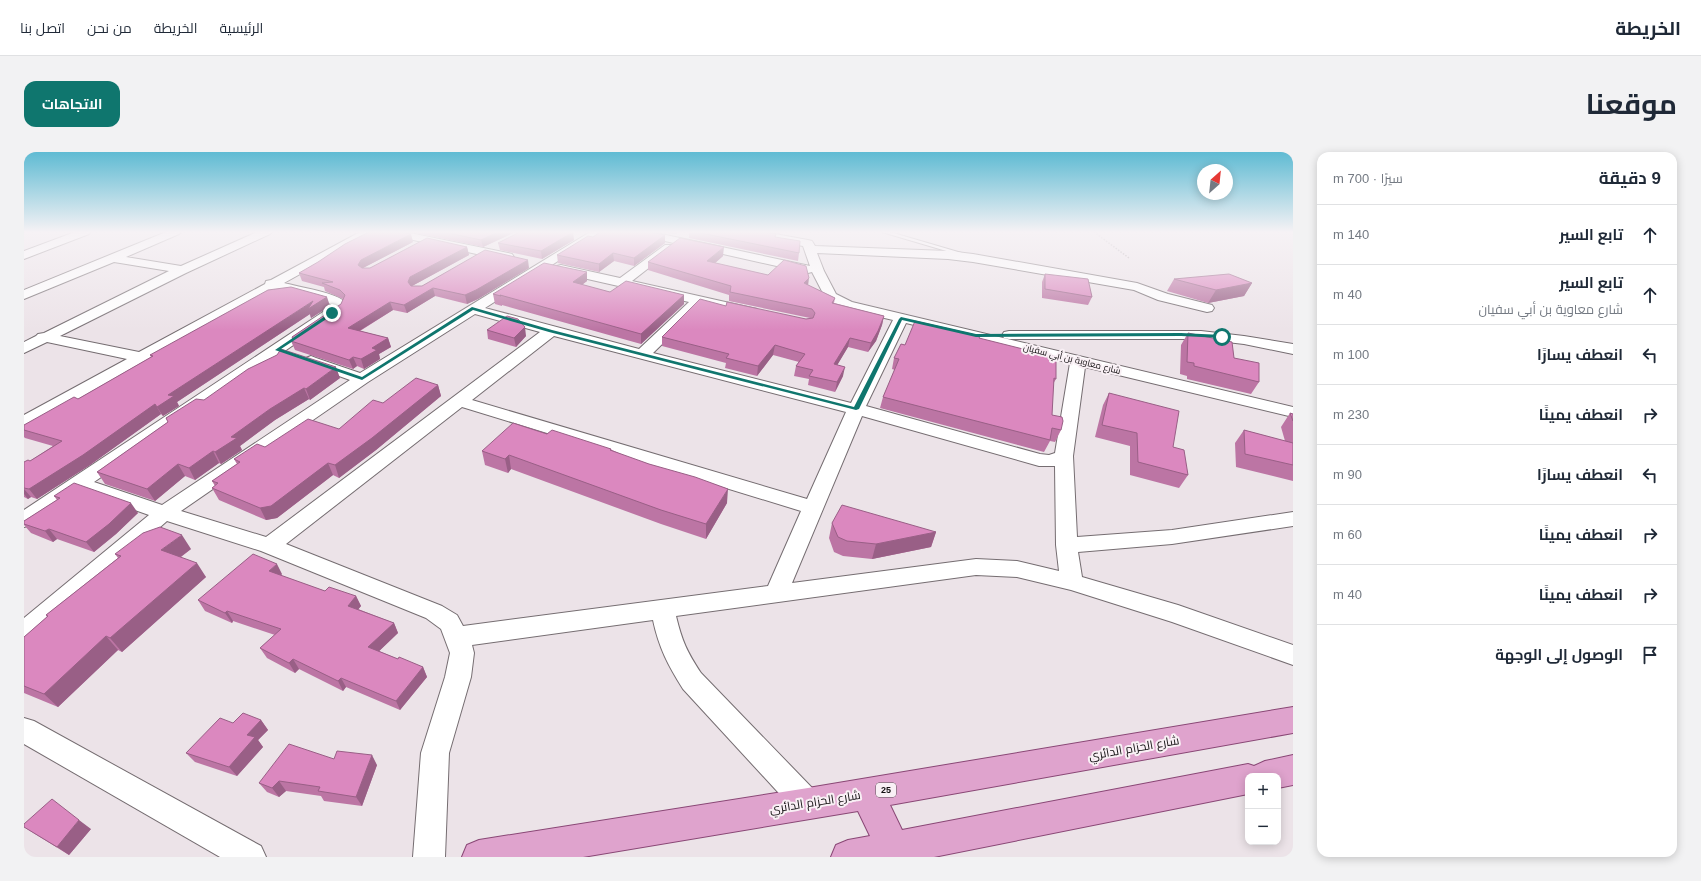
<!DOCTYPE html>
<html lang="ar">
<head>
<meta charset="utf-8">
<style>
  body { margin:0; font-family:Arial,Cairo,sans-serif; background:#f2f2f3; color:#1f2937; direction:rtl }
  .controls { position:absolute; right:12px; bottom:12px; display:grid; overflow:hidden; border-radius:8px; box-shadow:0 2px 10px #0003 }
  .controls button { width:36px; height:36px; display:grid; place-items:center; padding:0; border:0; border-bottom:1px solid #e0e1e3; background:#fff; color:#1f2937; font:20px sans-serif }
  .compass { position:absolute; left:1173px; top:12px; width:36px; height:36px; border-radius:50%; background:#fff; box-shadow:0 2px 10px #0003; rotate:27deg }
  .stop { position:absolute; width:12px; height:12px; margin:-9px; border:3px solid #0f766e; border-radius:50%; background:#fff }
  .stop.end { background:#0f766e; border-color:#fff; box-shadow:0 1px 4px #0008 }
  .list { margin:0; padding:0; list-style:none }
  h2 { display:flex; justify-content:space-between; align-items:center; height:52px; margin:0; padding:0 16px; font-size:17px }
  h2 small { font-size:13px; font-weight:400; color:#747a83 }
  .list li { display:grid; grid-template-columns:26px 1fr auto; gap:12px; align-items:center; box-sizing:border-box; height:60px; padding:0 16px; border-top:1px solid #e0e1e3 }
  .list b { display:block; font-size:15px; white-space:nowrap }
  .list p { margin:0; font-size:13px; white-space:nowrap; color:#747a83 }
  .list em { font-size:13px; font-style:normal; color:#747a83 }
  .icon { flex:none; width:22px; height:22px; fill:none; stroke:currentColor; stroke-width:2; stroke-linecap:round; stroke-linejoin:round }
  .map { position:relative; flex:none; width:1269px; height:705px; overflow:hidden; direction:ltr; border-radius:12px }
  header { display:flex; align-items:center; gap:24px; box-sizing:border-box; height:56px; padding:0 20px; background:#fff; border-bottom:1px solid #e0e1e3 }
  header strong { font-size:19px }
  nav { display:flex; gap:22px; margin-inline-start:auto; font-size:14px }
  .intro { display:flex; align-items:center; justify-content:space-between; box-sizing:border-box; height:96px; padding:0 24px }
  h1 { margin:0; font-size:28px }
  .button { padding:10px 18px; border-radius:12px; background:#0f766e; color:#fff; font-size:14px; font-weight:700 }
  main { display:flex; gap:24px; padding:0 24px }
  aside { flex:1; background:#fff; border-radius:12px; box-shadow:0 2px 10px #0003 }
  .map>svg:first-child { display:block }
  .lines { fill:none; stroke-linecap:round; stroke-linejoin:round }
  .lane-casing { stroke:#756d71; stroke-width:2 }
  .street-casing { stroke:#756d71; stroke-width:2 }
  .primary-casing { stroke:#894775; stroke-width:2 }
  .path { stroke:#a8a1a5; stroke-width:1.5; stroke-dasharray:1.5 1.5; stroke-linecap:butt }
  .lane { fill:#fff; fill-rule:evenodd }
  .street { fill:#fff; fill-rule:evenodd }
  .primary { fill:#dfa3cd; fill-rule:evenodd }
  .wall { fill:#bc75a4 }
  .shaded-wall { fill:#995f86 }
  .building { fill:#db88bf; stroke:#995f86 }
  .route { fill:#0f766e }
  .labels { text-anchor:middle; stroke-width:4; stroke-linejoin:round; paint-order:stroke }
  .far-street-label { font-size:9px; fill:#110e10; stroke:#f9f0f5 }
  .shield { fill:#f9f0f5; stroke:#575255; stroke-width:1 }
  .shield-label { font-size:9px; font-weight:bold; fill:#110e10 }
  .near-street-label { font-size:12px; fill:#110e10; stroke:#f9f0f5 }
</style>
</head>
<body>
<header>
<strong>الخريطة</strong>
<nav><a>الرئيسية</a><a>الخريطة</a><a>من نحن</a><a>اتصل بنا</a></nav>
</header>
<div class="intro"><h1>موقعنا</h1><a class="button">الاتجاهات</a></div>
<main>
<aside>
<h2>9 دقيقة<small>سيرًا · 700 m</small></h2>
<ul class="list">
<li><svg class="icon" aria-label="ahead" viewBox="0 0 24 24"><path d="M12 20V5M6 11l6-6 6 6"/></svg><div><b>تابع السير</b></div><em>140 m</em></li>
<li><svg class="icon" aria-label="ahead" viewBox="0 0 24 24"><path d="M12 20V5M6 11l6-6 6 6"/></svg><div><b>تابع السير</b><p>شارع معاوية بن أبي سفيان</p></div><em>40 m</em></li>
<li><svg class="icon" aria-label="left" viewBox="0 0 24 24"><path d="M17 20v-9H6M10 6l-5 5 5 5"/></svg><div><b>انعطف يسارًا</b></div><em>100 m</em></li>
<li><svg class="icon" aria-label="right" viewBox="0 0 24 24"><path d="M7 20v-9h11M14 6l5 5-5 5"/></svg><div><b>انعطف يمينًا</b></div><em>230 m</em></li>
<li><svg class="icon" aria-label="left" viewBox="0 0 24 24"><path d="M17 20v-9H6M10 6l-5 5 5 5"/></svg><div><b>انعطف يسارًا</b></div><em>90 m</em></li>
<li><svg class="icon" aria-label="right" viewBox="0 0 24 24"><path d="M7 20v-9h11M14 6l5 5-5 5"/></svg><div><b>انعطف يمينًا</b></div><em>60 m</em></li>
<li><svg class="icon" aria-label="right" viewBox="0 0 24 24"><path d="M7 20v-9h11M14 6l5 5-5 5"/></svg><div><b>انعطف يمينًا</b></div><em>40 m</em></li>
<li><svg class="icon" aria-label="arrive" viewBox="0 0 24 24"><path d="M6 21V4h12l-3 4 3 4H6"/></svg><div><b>الوصول إلى الوجهة</b></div></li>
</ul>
</aside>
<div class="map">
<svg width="1269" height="705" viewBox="0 0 1269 705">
  <rect width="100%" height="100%" fill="#ece3e8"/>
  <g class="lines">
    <defs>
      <path id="lane" d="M858,80H866L941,102L936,103Z"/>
      <path id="street" d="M51,80H67L65,82L0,107V99Z
        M142,80H157L155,82L102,105L157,114L233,80H248L246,82L162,121L36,184L115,200L241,132L242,129L247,128L336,80H350L348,82L260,131C274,135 315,141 322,151L319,159L70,330L138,353L326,228L282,212L279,209L282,206L287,204L292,206L336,221L566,80H579L461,156L615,197L665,150L537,121L533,120L531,117L533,114L537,113L596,126L641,93H649L651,95L649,97L608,129L728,156L733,157L735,160L733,163L728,164L678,153L629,201L827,251L869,168L818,156L802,147L788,120L784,121L614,83L610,82L609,80H628L786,114L779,94L723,83L719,82L717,80H740L784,88L788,89L791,94L924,99L949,102L1113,131L1144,142L1188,153L1190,156L1188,159L1183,160L1134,148L1110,138L949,110L924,107L793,101L800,119L812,142L828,150L1269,255V265L1061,215L1049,304L1053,385L1148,378L1269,360V374L1148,392L1054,400L1058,425L1154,453L1269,493V513L1148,470L1047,438L993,425L952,423L652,464C658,489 663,500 677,521L794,642L799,652L794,662L784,667L774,662L659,537C644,513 635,496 629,468L448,493L450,501L447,525L425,601L421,705H389L397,601L421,525L426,501L417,477L402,466L237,399L143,369L9,487L0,490V466L125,363L57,339L7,373L0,375V358L308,154V153L302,150L251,137L6,274L0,275V263L103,207L23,190L0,201V190L12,184L14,182L20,181L145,119L90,110L0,147V138ZM451,162L516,180L242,385L157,359L344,230ZM882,171L1046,211L1031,301L1025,303L1016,302L842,254ZM530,184L822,260L783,347L448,248ZM438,255L777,359L744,434L439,474L433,463L418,454L262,392ZM838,264L1015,314H1031L1032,393L1035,419L993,409L952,407L768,431Z
        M361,80H381L484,101L488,102L490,105L488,108L484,109L367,83L363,82Z
        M985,179H1177L1220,184L1269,192V202L1220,192L1177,187H985L980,186L978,183L980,180Z
        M0,566L10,569L237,694L242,705H196L0,592Z"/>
      <path id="primary" d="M1269,555V581L866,653L878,678L1224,612L1230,614L1241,609L1269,603V633L1254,636V624H1224V642L910,705H807L812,693L824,688L846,684L834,659L559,705H438L443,693L455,688L784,636Z"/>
    </defs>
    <use href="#lane" class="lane-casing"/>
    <use href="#street" class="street-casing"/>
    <use href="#primary" class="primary-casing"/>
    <path class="path" d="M1070,80L1105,106"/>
    <use href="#lane" class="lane"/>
    <use href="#street" class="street"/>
    <use href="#primary" class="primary"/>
  </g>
  <path class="wall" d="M387,80H492L489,81L459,95Z
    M635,80H655L651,82Z
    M665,80H739L752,85L775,101L774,109L665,86Z
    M746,80H757L756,82Z
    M641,83V91L610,114L590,109L575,120L534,111L533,103L569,85Z
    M550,88L518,107L476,98L474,91Z
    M389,90L339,116H346L443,95L445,103L388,134H398L505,116L454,147L443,152L411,144L383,161L369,158L336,179L364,186L367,195L355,202L356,207L340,217L333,214L329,217L271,198L267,189L269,187L268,185L317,152L319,147L301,139L300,135L278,129L275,121Z
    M699,104L691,111L784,133L811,146L810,151L860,164L858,173L852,189L844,200L824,195L813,213L819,224L811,240L784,233L785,227L770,224L772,214L775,210L749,203L733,224L701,216L702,211L638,194V185L702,154L782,167L786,166L705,149V143L624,118V110Z
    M563,120V129L558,133L586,140L660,143V152L617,192L478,153V154L471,152L469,142Z
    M1021,122L1068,145L1064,153L1018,146V130Z
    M1150,127L1228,131L1220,144L1184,151L1143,139Z
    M306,154L287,166L286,162L153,250L155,254L139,264L137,262L66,313L13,347L7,345L4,347L0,345V310L6,309L29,294L1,286L0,285V273L54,247L127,205L126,203Z
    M463,178L502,184L492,195L464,187Z
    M1164,181L1210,206L1235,230L1227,242L1163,227V224L1156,222L1157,193Z
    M955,186L1032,227L1029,232L1028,263L1037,278L1031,290L1026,289L1020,300L856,256L859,245L871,218L868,217L870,206L881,193Z
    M316,226L286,248L285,247L251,268L216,294L218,298L197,312L195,311L171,328L161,324L131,349L81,332L73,320L144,270L142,266L180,248Z
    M414,233L417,244L352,298L315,326L309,323L253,366L242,368L195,348L188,336L191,334L188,329L213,312L210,307L241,295L315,277L359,251Z
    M1085,241L1149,295L1164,323L1155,336L1106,323V294L1071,285L1079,253Z
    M1266,261L1269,262V329L1212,315L1211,291L1220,278L1261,289L1257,275Z
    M523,282L587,297L588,298L703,351L682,387L637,372L487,317L484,321L461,313L458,299Z
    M30,344L114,361L92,382L70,400L33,387L29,390L7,381L0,373V369L33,348Z
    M808,371L912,380L907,395L848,407L819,404L810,400L805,386Z
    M167,397L157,405L182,425L98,500L94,498L34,555L0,541V485L23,465L22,463L94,406L91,402Z
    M258,422L257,424L301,439L332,444L337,454L334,457L370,471L374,481L355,499L374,507L399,515L403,525L376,558L322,535L319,539L275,517L271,521L243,506L236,496L251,483L209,469L208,471L181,459L174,448Z
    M237,568L244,578L234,588L239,595L213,624L171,610L162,601L209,571Z
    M310,607L353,613L338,654L300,649L297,644L262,639L255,645L243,640L235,631Z
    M0,675L67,677L45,703L11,682Z"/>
  <path class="shaded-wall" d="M474,80H492L489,81L459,95L457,88Z
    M549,80L550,88L518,107L517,99Z
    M651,80H655L651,82Z
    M387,82L389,90L339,116L337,121L334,113L337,108Z
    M641,83V91L610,114V106Z
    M443,95L445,103L388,134L386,139L384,130L386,125Z
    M700,95L699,104L683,118V109Z
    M589,101L590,109L575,120V112Z
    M504,108L505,116L454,147L443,152L441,143Z
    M563,120V129L549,139V130Z
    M785,126L784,134L780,131Z
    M1228,131L1220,144L1184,151L1192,138Z
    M409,136L411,144L383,161L380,153Z
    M660,143V152L617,192V182Z
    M303,145L306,154L287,166L286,162L153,250L155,254L139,264L133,255L144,243L289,149Z
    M366,150L369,158L327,184L324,176Z
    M860,164L858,173L852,189L844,200L847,191Z
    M501,175L502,184L492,195L490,186Z
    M364,186L367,195L355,202L356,207L340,217L337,207L348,196Z
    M826,186L824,195L808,222L810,212Z
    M751,193L749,203L733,224L734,214Z
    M329,205L333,214L329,217L325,208Z
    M312,215L316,226L286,248L282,237Z
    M821,215L819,224L811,240L813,230Z
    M414,233L417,244L352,298L315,326L311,313Z
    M280,236L285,247L251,268L216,294L218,298L197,312L191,300L207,285L246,257Z
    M131,252L137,262L66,313L13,347L5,337Z
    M189,299L195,311L171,328L165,316Z
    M485,303L487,317L484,321L481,307Z
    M304,311L309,323L253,366L242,368L236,356Z
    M154,312L161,324L131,349L123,337Z
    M0,337L7,345L4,347L0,342Z
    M704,337L703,351L682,387V372Z
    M107,351L114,361L92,382L70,400L62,390Z
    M25,377L33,387L29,390L21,379Z
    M912,380L907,395L848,407L852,392Z
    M158,383L167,397L147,412L137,398Z
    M173,411L182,425L98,500L86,486Z
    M253,412L258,422L251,429L245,419Z
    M332,444L337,454L329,464L324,454Z
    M203,459L209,469L208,471L201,461Z
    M370,471L374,481L349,505L344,495Z
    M82,484L94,498L34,555L20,542Z
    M269,507L275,517L271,521L265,511Z
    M399,515L403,525L376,558L372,549Z
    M317,526L322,535L319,539L314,529Z
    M237,568L244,578L234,588L239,595L213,624L205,615L223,583Z
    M348,603L353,613L338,654L332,645Z
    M255,629L262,639L255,645L248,636Z
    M55,668L67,677L45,703L33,695Z"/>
  <path class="building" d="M345,80H378L387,82L337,108L334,113L338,116H346L403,86L443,95L386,125L384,130L387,134H398L461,98L504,108L452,138L441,143L409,136L380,153L366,150L324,176L364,186L348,196L353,198L337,207L329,205L325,208L267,189L269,187L268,185L317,152L321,143L316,138L298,131L309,130L275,121L294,110L321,92Z
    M420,80H474L457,88Z
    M496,80H549L517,99L474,91Z
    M576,80H626L641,83L610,106L589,101L575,112L533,103L564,84L569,85Z
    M672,80H739L752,82L751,85L776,89L775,101Z
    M656,86L700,95L683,109L744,123L760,108L782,114L785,126L780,131L811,146L808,151L860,164L854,179L847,191L826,186L810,212L821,215L813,230L785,224L789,218L772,214L781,202L751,193L734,214L702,206L705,202L638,185L676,147L702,154L703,150L782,167L789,166L791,161L788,157L706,140L707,134L624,110Z
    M520,111L563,120L549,130L586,140L602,129L660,143L617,182L476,143L477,144L469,142Z
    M1021,122L1064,127L1068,145L1021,137Z
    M1205,122L1228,131L1192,138L1150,127Z
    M267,135L303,145L284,157L289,149L144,243L150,244L133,255L131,252L59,303L5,337L0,336V310L4,308L6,309L38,289L0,278V273L50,245L54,247L129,204L126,203L244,138Z
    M483,164L494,167L501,175L490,186L463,178Z
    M891,169L956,184L955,186L1003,198L1004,196L1032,205V227L1030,226L1028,263L1038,265L1039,269L1037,278L1028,276L1026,288L859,245L875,207L870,206L877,192L881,193Z
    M1164,181L1208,190L1210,206L1235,211V230L1170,214V211L1163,210Z
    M257,197L312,215L282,237L280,236L246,257L207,285L213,286L191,300L189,299L165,316L154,312L123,337L73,320L144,270L142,266L172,247L180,248L224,217L253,203Z
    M392,226L414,233L348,286L311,313L304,311L247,354L236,356L188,336L194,331L188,329L216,310L210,307L233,292L241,295L284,267L315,277L349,248L359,251Z
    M1085,241L1155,259L1149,295L1160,298L1164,323L1114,310L1113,281L1078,273Z
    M1266,261L1269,262V269Z
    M489,271L523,282L528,278L587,297L586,298L625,312L671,325L704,337L682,372L637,358L485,303L481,307L458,299Z
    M1220,278L1269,291V313L1221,302Z
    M50,331L107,351L85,372L62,390L25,377L21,379L0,372V369L36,346L30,344Z
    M818,353L912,380L852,392L823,389L814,385L808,371Z
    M136,375L158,383L137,398L173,411L86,486L82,484L20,542L0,534V485L24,464L22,463L97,404L91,402L119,381Z
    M229,402L253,412L245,419L301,439L305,435L332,444L324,454L370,471L344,495L374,507L375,505L399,515L372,549L317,526L314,529L269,507L265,511L236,496L257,477L203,459L201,461L174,448Z
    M219,561L237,568L223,583L231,585L205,615L162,601L196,566L209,571Z
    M265,592L310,607L313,599L348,603L332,645L294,639L296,635L255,629L248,636L235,631Z
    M28,647L55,668L33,695L0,675V672Z"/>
  <linearGradient id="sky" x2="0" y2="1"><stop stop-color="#5fbbd3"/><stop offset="0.45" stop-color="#f6f2f5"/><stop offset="1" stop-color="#f6f2f5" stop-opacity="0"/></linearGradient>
  <rect width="1269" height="178" fill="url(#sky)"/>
  <path class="route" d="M448,155L528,178L830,255L875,167L877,165L952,182L1157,181L1198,183L1201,185L1198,186L1157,184L952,185L878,168L835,257L832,258L525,180L449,158L338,228L251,198L307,160H310V162L257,197L338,225Z"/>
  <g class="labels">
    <g class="far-street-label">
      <text transform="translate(1048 207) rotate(14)" y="3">شارع معاوية بن أبي سفيان</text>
    </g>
    <rect class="shield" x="852" y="631" width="20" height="14" rx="3"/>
    <g class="shield-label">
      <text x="862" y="641">25</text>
    </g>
    <g class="near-street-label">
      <text transform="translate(1110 596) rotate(-10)" y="4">شارع الحزام الدائري</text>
      <text transform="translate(791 650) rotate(-9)" y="4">شارع الحزام الدائري</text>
    </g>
  </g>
</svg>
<div class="controls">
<button>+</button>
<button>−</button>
</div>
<svg class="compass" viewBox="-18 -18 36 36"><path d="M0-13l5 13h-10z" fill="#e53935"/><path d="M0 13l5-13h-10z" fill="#747a83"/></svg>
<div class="stop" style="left:1198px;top:185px"></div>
<div class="stop end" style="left:308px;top:161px"></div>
</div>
</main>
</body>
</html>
